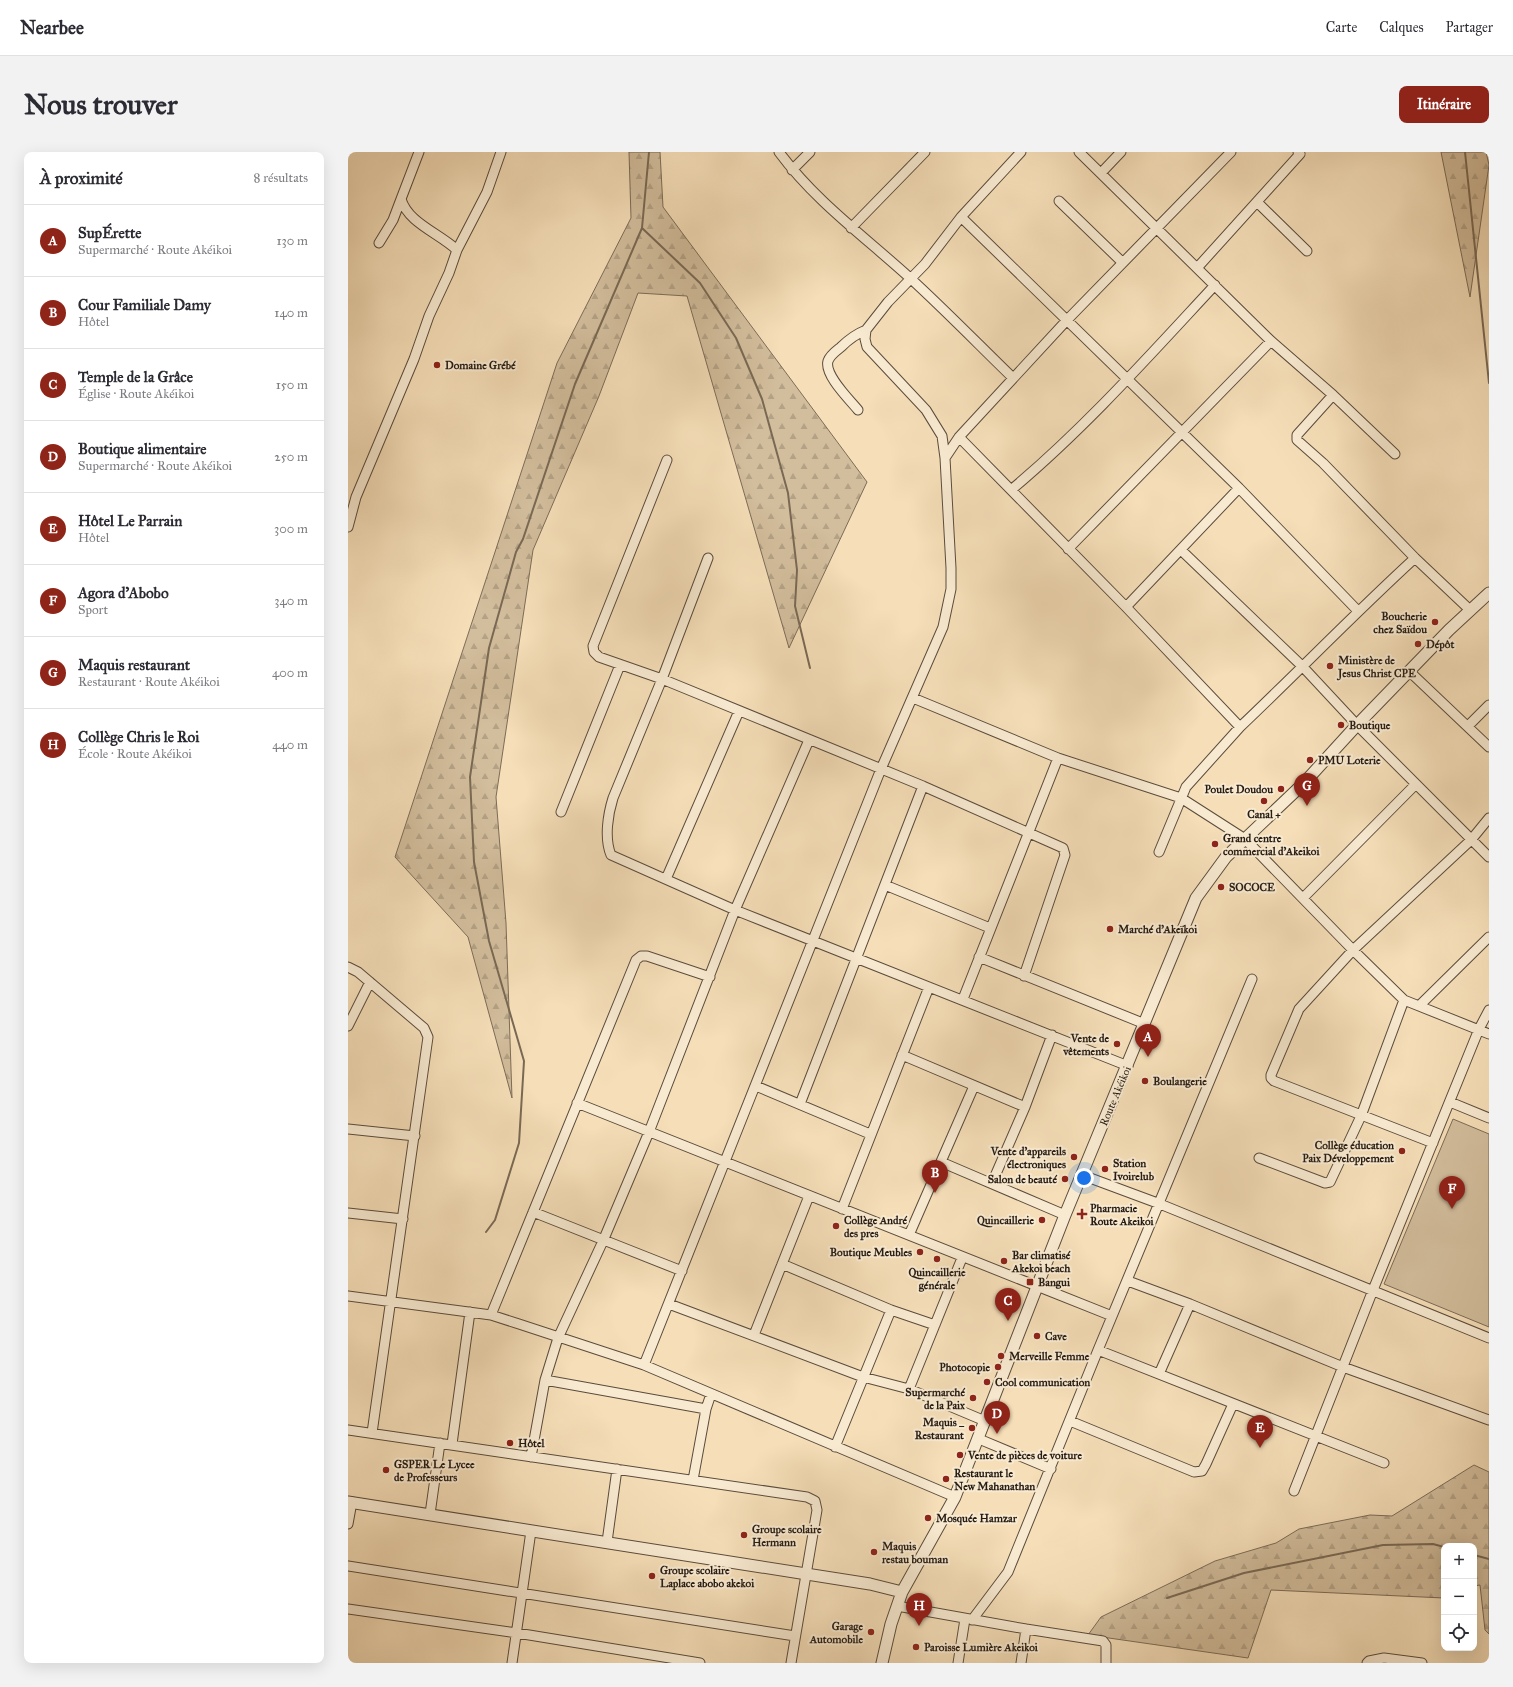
<!DOCTYPE html>
<html lang="fr">
<head>
<meta charset="utf-8">
<style>
  body { margin:0; font-family:"IM FELL Great Primer",serif; background:#f2f2f3; color:#2b2b33 }
  .controls { position:absolute; right:12px; bottom:12px; display:grid; overflow:hidden; border-radius:8px; box-shadow:0 4px 16px #0002 }
  .controls button { width:36px; height:36px; display:grid; place-items:center; padding:0; border:0; border-bottom:1px solid #e1e1e2; background:#fff; color:#2b2b33; font:20px sans-serif }
  .you { position:absolute; left:736px; top:1026px; width:14px; height:14px; margin:-10px; border:3px solid #fff; border-radius:50%; background:#1a73e8; box-shadow:0 0 0 6px #1a73e833 }
  .badge { display:grid; place-items:center; width:26px; height:26px; border-radius:50%; background:#8f2418; color:#fff; font-size:13px; font-weight:700 }
  .pin { position:absolute; translate:-50% -33px; filter:drop-shadow(0 1px 2px #0008) }
  .pin::after { content:''; position:absolute; top:21px; width:14px; height:12px; background:inherit; clip-path:polygon(0 0,100% 0,50% 100%) }
  .list { margin:0; padding:0; list-style:none }
  h2 { display:flex; justify-content:space-between; align-items:center; height:52px; margin:0; padding:0 16px; font-size:17px }
  h2 small { font-size:13px; font-weight:400; color:#7c7c81 }
  .list li { display:grid; grid-template-columns:26px 1fr auto; gap:12px; align-items:center; box-sizing:border-box; height:72px; padding:0 16px; border-top:1px solid #e1e1e2 }
  .list b { display:block; font-size:15px; white-space:nowrap }
  .list p { margin:0; font-size:13px; white-space:nowrap; color:#7c7c81 }
  .list em { font-size:13px; font-style:normal; color:#7c7c81 }
  .icon { flex:none; width:22px; height:22px; fill:none; stroke:currentColor; stroke-width:2; stroke-linecap:round; stroke-linejoin:round }
  .map { position:relative; flex:none; width:1141px; height:1511px; overflow:hidden; border-radius:8px }
  header { display:flex; align-items:center; gap:24px; box-sizing:border-box; height:56px; padding:0 20px; background:#fff; border-bottom:1px solid #e1e1e2 }
  header strong { font-size:19px }
  nav { display:flex; gap:22px; margin-inline-start:auto; font-size:14px }
  .intro { display:flex; align-items:center; justify-content:space-between; box-sizing:border-box; height:96px; padding:0 24px }
  h1 { margin:0; font-size:28px }
  .button { padding:10px 18px; border-radius:8px; background:#8f2418; color:#fff; font-size:14px; font-weight:700 }
  main { display:flex; gap:24px; padding:0 24px }
  aside { flex:1; background:#fff; border-radius:8px; box-shadow:0 4px 16px #0002 }
  .map>svg:first-child { display:block }
  .forest { fill:url(#forest-firs); stroke:#7c6c58 }
  .garden { fill:#d2bd9c; stroke:#7c6c58 }
  .lines { fill:none; stroke-linecap:round; stroke-linejoin:round }
  .stream { stroke:#796954; stroke-width:2 }
  .minor-casing { stroke:#5a4c3c; stroke-width:11 }
  .tertiary-casing { stroke:#5a4c3c; stroke-width:13 }
  .minor { stroke:#f8ead1; stroke-width:9 }
  .tertiary { stroke:#f8ead1; stroke-width:11 }
  .poi-dot { fill:#8f2418; stroke:#f8ead1; stroke-width:1.5 }
  .labels { text-anchor:middle; stroke-width:4; stroke-linejoin:round; paint-order:stroke }
  .poi-label { font-size:11px; font-weight:bold; fill:#271c13; stroke:#f8ead1; text-anchor:start }
  .street-label { font-size:11px; fill:#271c13; stroke:#f8ead1 }
</style>
</head>
<body>
<header>
<strong>Nearbee</strong>
<nav><a>Carte</a><a>Calques</a><a>Partager</a></nav>
</header>
<div class="intro"><h1>Nous trouver</h1><a class="button">Itinéraire</a></div>
<main>
<aside>
<h2>À proximité<small>8 résultats</small></h2>
<ul class="list">
<li><span class="badge">A</span><div><b>SupÉrette</b><p>Supermarché · Route Akéikoi</p></div><em>130 m</em></li>
<li><span class="badge">B</span><div><b>Cour Familiale Damy</b><p>Hôtel</p></div><em>140 m</em></li>
<li><span class="badge">C</span><div><b>Temple de la Grâce</b><p>Église · Route Akéikoi</p></div><em>150 m</em></li>
<li><span class="badge">D</span><div><b>Boutique alimentaire</b><p>Supermarché · Route Akéikoi</p></div><em>250 m</em></li>
<li><span class="badge">E</span><div><b>Hôtel Le Parrain</b><p>Hôtel</p></div><em>300 m</em></li>
<li><span class="badge">F</span><div><b>Agora d'Abobo</b><p>Sport</p></div><em>340 m</em></li>
<li><span class="badge">G</span><div><b>Maquis restaurant</b><p>Restaurant · Route Akéikoi</p></div><em>400 m</em></li>
<li><span class="badge">H</span><div><b>Collège Chris le Roi</b><p>École · Route Akéikoi</p></div><em>440 m</em></li>
</ul>
</aside>
<div class="map">
<svg width="1141" height="1511" viewBox="0 0 1141 1511">
  <defs>
    <pattern id="forest-firs" width="22" height="20" patternUnits="userSpaceOnUse"><rect width="22" height="20" fill="#d2bd9c"/><path d="M5 1l3.5 6h-7zM16 11l3.5 6h-7z" fill="#b4a286"/></pattern>
  </defs>
  <rect width="100%" height="100%" fill="#f5deb8"/>
  <filter id="stains"><feTurbulence type="fractalNoise" baseFrequency=".005" numOctaves="4"/><feColorMatrix values="0 0 0 0 .2 0 0 0 0 .09 0 0 0 0 .02 0 0 0 .5 -.17"/></filter>
  <radialGradient id="worn" r=".72"><stop offset=".6" stop-color="#630" stop-opacity="0"/><stop offset="1" stop-color="#630" stop-opacity=".3"/></radialGradient>
  <path class="forest" d="M281,0H312L315,55L519,330L441,496L339,144L290,141L251,244L185,398L148,645L158,771L164,946L120,785L47,705L209,211L283,66Z
    M1093,0H1138L1141,13L1122,145Z
    M1126,1313L1141,1320V1482L1137,1478L1132,1433L1126,1434V1394H1096V1446L923,1438L900,1506L740,1483L753,1465L867,1409L928,1391L951,1377L1022,1363L1044,1364Z"/>
  <path class="garden" d="M1105,967L1141,982V1175L1036,1132Z"/>
  <g class="lines">
    <path class="stream" d="M1117,0L1141,231
      M294,76L352,131L388,186L414,247L440,341L449,418L447,454L462,516
      M138,1080L147,1068L171,991L176,909L141,789L126,710L122,625L141,496L168,400L175,387L227,232L294,76L301,0
      M1126,1403L1141,1407
      M819,1446L896,1421L1035,1393L1085,1392L1096,1395"/>
    <defs>
      <path id="minor" d="M431,0C467,49 517,85 562,126C597,158 631,193 665,226
        M731,0L923,189L985,243L1047,302
        M444,18L462,0
        M753,21L773,0
        M711,49L774,110
        M909,50L959,99
        M613,65L891,336L1010,459
        M503,76L577,0
        M31,91L45,68L53,47
        M109,98L139,40L153,0
        M849,116L952,2L950,0
        M985,243L949,283V288L975,311L1067,406L1122,458
        M510,258C502,248 476,223 480,209C482,203 488,199 493,195C501,187 508,182 518,178
        M611,285L778,455L892,575C951,519 1007,461 1067,406
        M597,306L594,284L578,258L519,195L517,187L518,178L540,150L577,112L613,65L673,0
        M319,308L245,494L246,500L251,505L314,527L575,634L715,696L717,703L676,824
        M663,338C737,276 801,204 867,133
        M0,375L8,345L66,207L81,164L101,121L109,98C91,81 60,71 53,47L71,0
        M720,397L923,189
        M833,398L955,515L1009,573L1141,705
        M360,406L314,527L265,646C260,662 256,686 263,703L387,758L780,914
        M778,455L891,336
        M1062,520L1141,595
        M565,546L710,606L833,646L897,687L1005,798L1056,848L1141,882
        M1120,574L1141,553
        M213,660L272,513
        M811,700L838,635L892,575
        M318,727L391,559
        M537,733L642,776
        M955,746L1068,632
        M631,805L797,872
        M0,815L10,820L76,876L80,885L24,1281
        M615,847L710,606
        M1071,854L1141,785
        M0,874L22,830
        M554,903L677,955
        M408,934L522,982
        M1102,950L1141,966
        M229,951L764,1164
        M452,952L575,634
        M0,977L67,984
        M1085,991L926,929L923,926V923L951,857L1005,798L1123,688L1141,666
        M911,1006L977,1031L982,1030L1013,964L1056,848
        M593,1010L717,1063
        M734,1023L812,1052L1141,1186
        M644,1031L677,955L704,883
        M494,1057L581,835
        M185,1060L334,1119
        M0,1061L55,1067
        M561,1083L626,934
        M434,1112L543,1158L587,1173
        M780,1129L842,1152L995,1215L1141,1268
        M0,1144L143,1163L171,1172L296,1213L607,1345
        M321,1152L515,1225L561,1237L637,1269
        M143,1163L288,808L293,804H299L362,825
        M406,1183L461,1044
        M750,1198L1036,1311
        M296,1213L533,617L595,475L603,437V416L597,306L611,285L719,168L883,0
        M811,1222L842,1152
        M197,1228L358,1257
        M561,1237L614,1106
        M722,1269L846,1320L854,1319L858,1312L885,1252
        M0,1278L459,1345L467,1349L469,1358L443,1511
        M631,1287L703,1317
        M104,1292L122,1160
        M487,1295L543,1158
        M183,1305L197,1228L210,1186L255,1089L301,980L387,758L461,588
        M345,1328L358,1257L363,1242
        M946,1339L1025,1138L1131,877L1141,858
        M82,1362L92,1291
        M0,1372L4,1350
        M259,1390L269,1317
        M0,1414L447,1484
        M549,1454L678,1477L673,1511
        M0,1457L169,1481L352,1511
        M624,1468L660,1420L750,1198L904,827
        M678,1477L755,1489L758,1493V1511
        M164,1511L183,1379
        M610,1511L617,1467
        M1019,1511L1021,1509L1036,1506L1074,1511"/>
      <path id="tertiary" d="M0,1350L522,1432L554,1440
        M534,1511L543,1472L554,1440L607,1345L717,1063L848,746L878,705L956,631L1009,573L1101,478L1141,441"/>
    </defs>
    <use href="#minor" class="minor-casing"/>
    <use href="#tertiary" class="tertiary-casing"/>
    <use href="#minor" class="minor"/>
    <use href="#tertiary" class="tertiary"/>
  </g>
  <g class="poi-dot">
    <circle cx="89" cy="213" r="4"/>
    <circle cx="1087" cy="470" r="4"/>
    <circle cx="1070" cy="492" r="4"/>
    <circle cx="982" cy="514" r="4"/>
    <circle cx="993" cy="573" r="4"/>
    <circle cx="962" cy="608" r="4"/>
    <circle cx="933" cy="637" r="4"/>
    <circle cx="916" cy="649" r="4"/>
    <circle cx="867" cy="692" r="4"/>
    <circle cx="873" cy="735" r="4"/>
    <circle cx="762" cy="777" r="4"/>
    <circle cx="769" cy="892" r="4"/>
    <circle cx="797" cy="929" r="4"/>
    <circle cx="1054" cy="999" r="4"/>
    <circle cx="726" cy="1005" r="4"/>
    <circle cx="757" cy="1017" r="4"/>
    <circle cx="717" cy="1027" r="4"/>
    <path d="M732 1056h4v4h4v4h-4v4h-4v-4h-4v-4h4z"/>
    <circle cx="694" cy="1068" r="4"/>
    <circle cx="488" cy="1074" r="4"/>
    <circle cx="572" cy="1100" r="4"/>
    <circle cx="589" cy="1107" r="4"/>
    <circle cx="656" cy="1109" r="4"/>
    <rect x="678" y="1126" width="8" height="8" rx="2"/>
    <circle cx="689" cy="1184" r="4"/>
    <circle cx="653" cy="1204" r="4"/>
    <circle cx="650" cy="1215" r="4"/>
    <circle cx="639" cy="1230" r="4"/>
    <circle cx="625" cy="1246" r="4"/>
    <circle cx="624" cy="1276" r="4"/>
    <circle cx="162" cy="1291" r="4"/>
    <circle cx="612" cy="1303" r="4"/>
    <circle cx="38" cy="1318" r="4"/>
    <circle cx="598" cy="1327" r="4"/>
    <circle cx="580" cy="1366" r="4"/>
    <circle cx="396" cy="1383" r="4"/>
    <circle cx="526" cy="1400" r="4"/>
    <circle cx="304" cy="1424" r="4"/>
    <circle cx="523" cy="1480" r="4"/>
    <circle cx="568" cy="1495" r="4"/>
  </g>
  <g class="labels">
    <g class="poi-label">
      <text x="97" y="217">Domaine Grébé</text>
      <text x="1079" y="468" text-anchor="end">Boucherie<tspan x="1079" dy="13">chez Saïdou</tspan></text>
      <text x="1078" y="496">Dépôt</text>
      <text x="990" y="512">Ministère de<tspan x="990" dy="13">Jesus Christ CPE</tspan></text>
      <text x="1001" y="577">Boutique</text>
      <text x="970" y="612">PMU Loterie</text>
      <text x="925" y="641" text-anchor="end">Poulet Doudou</text>
      <text x="916" y="666" text-anchor="middle">Canal +</text>
      <text x="875" y="690">Grand centre<tspan x="875" dy="13">commercial d'Akeikoi</tspan></text>
      <text x="881" y="739">SOCOCE</text>
      <text x="770" y="781">Marché d'Akeïkoi</text>
      <text x="761" y="890" text-anchor="end">Vente de<tspan x="761" dy="13">vêtements</tspan></text>
      <text x="805" y="933">Boulangerie</text>
      <text x="1046" y="997" text-anchor="end">Collège éducation<tspan x="1046" dy="13">Paix Développement</tspan></text>
      <text x="718" y="1003" text-anchor="end">Vente d'appareils<tspan x="718" dy="13">électroniques</tspan></text>
      <text x="765" y="1015">Station<tspan x="765" dy="13">Ivoirelub</tspan></text>
      <text x="709" y="1031" text-anchor="end">Salon de beauté</text>
      <text x="742" y="1060">Pharmacie<tspan x="742" dy="13">Route Akeikoi</tspan></text>
      <text x="496" y="1072">Collège André<tspan x="496" dy="13">des pres</tspan></text>
      <text x="686" y="1072" text-anchor="end">Quincaillerie</text>
      <text x="564" y="1104" text-anchor="end">Boutique Meubles</text>
      <text x="664" y="1107">Bar climatisé<tspan x="664" dy="13">Akekoi beach</tspan></text>
      <text x="589" y="1124" text-anchor="middle">Quincaillerie<tspan x="589" dy="13">générale</tspan></text>
      <text x="690" y="1134">Bangui</text>
      <text x="697" y="1188">Cave</text>
      <text x="661" y="1208">Merveille Femme</text>
      <text x="642" y="1219" text-anchor="end">Photocopie</text>
      <text x="647" y="1234">Cool communication</text>
      <text x="617" y="1244" text-anchor="end">Supermarché<tspan x="617" dy="13">de la Paix</tspan></text>
      <text x="616" y="1274" text-anchor="end">Maquis _<tspan x="616" dy="13">Restaurant</tspan></text>
      <text x="170" y="1295">Hôtel</text>
      <text x="620" y="1307">Vente de pièces de voiture</text>
      <text x="46" y="1316">GSPER Le Lycee<tspan x="46" dy="13">de Professeurs</tspan></text>
      <text x="606" y="1325">Restaurant le<tspan x="606" dy="13">New Mahanathan</tspan></text>
      <text x="588" y="1370">Mosquée Hamzar</text>
      <text x="404" y="1381">Groupe scolaire<tspan x="404" dy="13">Hermann</tspan></text>
      <text x="534" y="1398">Maquis<tspan x="534" dy="13">restau bouman</tspan></text>
      <text x="312" y="1422">Groupe scolaire<tspan x="312" dy="13">Laplace abobo akekoi</tspan></text>
      <text x="515" y="1478" text-anchor="end">Garage<tspan x="515" dy="13">Automobile</tspan></text>
      <text x="576" y="1499">Paroisse Lumière Akeikoi</text>
    </g>
    <g class="street-label">
      <text transform="translate(767 944) rotate(-67)" y="4">Route Akéikoi</text>
    </g>
  </g>
  <rect width="100%" height="100%" filter="url(#stains)"/>
  <rect width="100%" height="100%" fill="url(#worn)"/>
</svg>
<div class="controls">
<button>+</button>
<button>−</button>
<button><svg class="icon" aria-label="locate" viewBox="0 0 24 24"><circle cx="12" cy="12" r="6"/><path d="M12 2v4M12 18v4M2 12h4M18 12h4"/></svg></button>
</div>
<div class="you"></div>
<div class="pin badge" style="left:800px;top:905px">A</div>
<div class="pin badge" style="left:587px;top:1041px">B</div>
<div class="pin badge" style="left:660px;top:1169px">C</div>
<div class="pin badge" style="left:649px;top:1282px">D</div>
<div class="pin badge" style="left:912px;top:1296px">E</div>
<div class="pin badge" style="left:1104px;top:1057px">F</div>
<div class="pin badge" style="left:959px;top:654px">G</div>
<div class="pin badge" style="left:571px;top:1474px">H</div>
</div>
</main>
</body>
</html>
